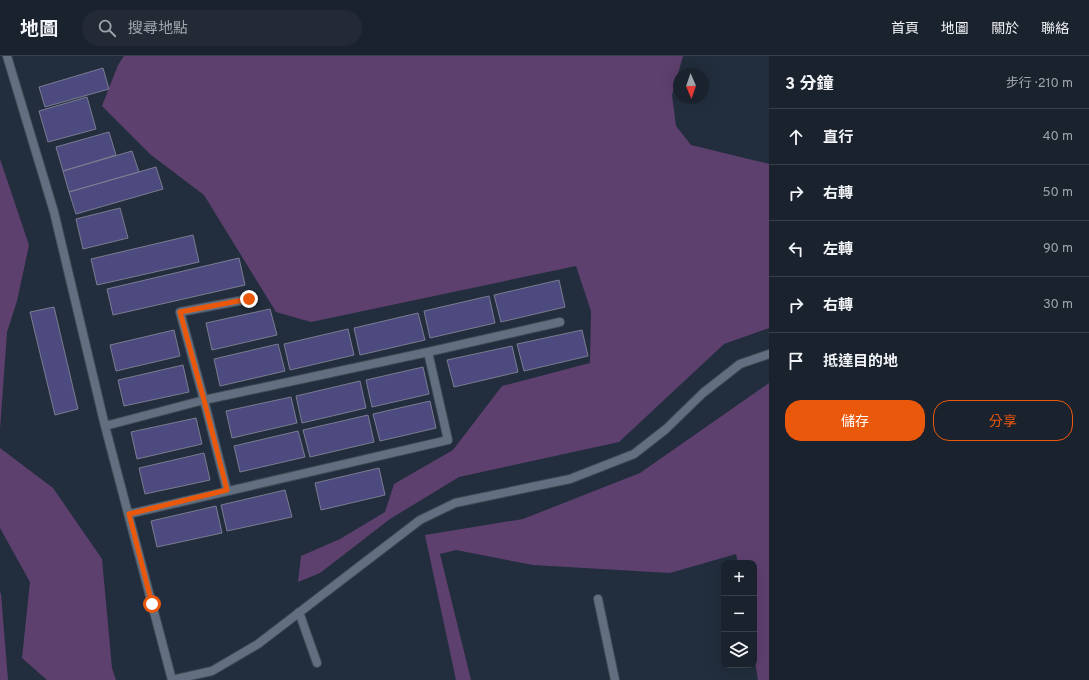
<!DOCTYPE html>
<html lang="zh-TW">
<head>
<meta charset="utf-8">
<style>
  body { margin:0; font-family:Overpass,"Noto Sans TC",sans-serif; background:#232a36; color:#f1f3f6 }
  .controls { position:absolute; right:12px; bottom:12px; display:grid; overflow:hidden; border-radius:8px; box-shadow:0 4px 16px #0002 }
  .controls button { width:36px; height:36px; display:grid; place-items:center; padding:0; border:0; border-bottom:1px solid #383f4a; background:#1a222e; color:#f1f3f6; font:20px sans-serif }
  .compass { position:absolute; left:673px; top:12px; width:36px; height:36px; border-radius:50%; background:#1a222e; box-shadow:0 4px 16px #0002; rotate:178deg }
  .stop { position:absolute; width:12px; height:12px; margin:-9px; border:3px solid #ea580c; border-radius:50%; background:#fff }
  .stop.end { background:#ea580c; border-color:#fff; box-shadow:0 1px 4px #0008 }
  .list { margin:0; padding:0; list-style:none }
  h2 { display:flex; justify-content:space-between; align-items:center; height:52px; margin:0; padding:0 16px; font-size:17px }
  h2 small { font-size:13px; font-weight:400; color:#9fa4aa }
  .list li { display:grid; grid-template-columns:26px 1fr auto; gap:12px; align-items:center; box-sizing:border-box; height:56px; padding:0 16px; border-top:1px solid #383f4a }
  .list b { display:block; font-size:15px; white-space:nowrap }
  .list em { font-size:13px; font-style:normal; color:#9fa4aa }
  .actions { display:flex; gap:8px; padding:12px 16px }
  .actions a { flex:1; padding:9px 0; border:1px solid #ea580c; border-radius:16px; text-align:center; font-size:14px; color:#ea580c }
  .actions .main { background:#ea580c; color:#fff }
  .icon { flex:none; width:22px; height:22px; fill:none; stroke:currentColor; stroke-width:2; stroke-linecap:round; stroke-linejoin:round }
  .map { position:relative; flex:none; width:769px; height:624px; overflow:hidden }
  header { display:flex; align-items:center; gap:24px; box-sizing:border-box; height:56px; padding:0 20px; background:#1a222e; border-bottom:1px solid #383f4a }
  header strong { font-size:19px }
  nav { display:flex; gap:22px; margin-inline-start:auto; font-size:14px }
  .search { width:280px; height:36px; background:#232a36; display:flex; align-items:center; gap:10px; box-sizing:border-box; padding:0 14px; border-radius:22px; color:#9fa4aa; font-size:15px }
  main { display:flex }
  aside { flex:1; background:#1a222e }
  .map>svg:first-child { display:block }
  .green { fill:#5e406e }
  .building { fill:#4c4a7e; stroke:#7b7c91 }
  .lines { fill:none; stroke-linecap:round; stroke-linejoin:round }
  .service-casing { stroke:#404b56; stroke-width:10 }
  .service { stroke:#626f81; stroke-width:8 }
  .route { stroke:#ea580c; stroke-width:5 }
</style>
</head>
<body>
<header>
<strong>地圖</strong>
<div class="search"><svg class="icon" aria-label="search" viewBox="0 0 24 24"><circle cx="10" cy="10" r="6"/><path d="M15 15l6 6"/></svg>搜尋地點</div>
<nav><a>首頁</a><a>地圖</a><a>關於</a><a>聯絡</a></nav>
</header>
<main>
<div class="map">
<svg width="769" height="624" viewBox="0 0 769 624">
  <rect width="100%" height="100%" fill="#222e3d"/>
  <path class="green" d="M124,0H683L672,39L676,70L691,89L769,108V272L724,288L619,386L459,421L390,463L320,517L298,526L301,500L340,483L385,456L394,428L453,394L502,330L590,307L591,255L576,210L311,266L276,256L204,139L151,99L102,50L118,9Z
    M0,103L29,189L17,245L7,276L0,373Z
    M769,327V624H758L754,599V507H738L736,498L670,517L533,509L456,494L440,498L471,624H456L425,479L523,463L640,417Z
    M0,392L53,432L102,503L112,612L116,624H47L22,602L30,526L0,472Z
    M0,536L1,538L8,624H0Z"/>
  <path class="building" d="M103,12L109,33L45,51L39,31Z
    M87,41L96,73L48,86L39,55Z
    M109,76L116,99L63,115L56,91Z
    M132,95L139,116L69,136L63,115Z
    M156,111L163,133L76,158L69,136Z
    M120,152L128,182L83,193L76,163Z
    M193,179L199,206L97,229L91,203Z
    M239,202L245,229L113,259L107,233Z
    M559,224L565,251L501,266L494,239Z
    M489,240L495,267L430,282L424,255Z
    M54,251L78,353L55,359L30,256Z
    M270,253L277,279L212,294L206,267Z
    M418,257L425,284L360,299L354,272Z
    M348,273L354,299L290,314L284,288Z
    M174,274L180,300L116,315L110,289Z
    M582,274L588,300L524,315L517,288Z
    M278,288L285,315L220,330L214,303Z
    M512,290L518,316L454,331L447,304Z
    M183,309L189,336L124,350L118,324Z
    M423,311L429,338L372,351L366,324Z
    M360,325L366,352L302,367L296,340Z
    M291,341L297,367L232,382L226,355Z
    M430,345L436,372L380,385L373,358Z
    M368,359L374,386L310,401L303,374Z
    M196,362L202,388L137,403L131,376Z
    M298,375L305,401L240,416L234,390Z
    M204,397L210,424L145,438L139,412Z
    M379,412L385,439L321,454L315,427Z
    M285,434L292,461L227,475L221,449Z
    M216,450L222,477L157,491L151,465Z"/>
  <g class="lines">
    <defs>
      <path id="service" d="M7,0L54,156L105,370L172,624
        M105,370L204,344L428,296L560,266
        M227,434L204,344L180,256L249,243
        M129,458L448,384L428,296
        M598,543L615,624
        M299,556L317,607
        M172,624L212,615L258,588L420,464L455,447L570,423L634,398L666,373L703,337L740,308L769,298"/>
    </defs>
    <use href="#service" class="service-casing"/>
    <use href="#service" class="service"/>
  </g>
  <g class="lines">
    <path class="route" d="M152,548L129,458L227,434L204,344L180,256L249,243"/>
  </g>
</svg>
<div class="controls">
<button>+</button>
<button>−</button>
<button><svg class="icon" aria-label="layers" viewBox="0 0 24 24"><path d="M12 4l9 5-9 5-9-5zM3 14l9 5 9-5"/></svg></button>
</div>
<svg class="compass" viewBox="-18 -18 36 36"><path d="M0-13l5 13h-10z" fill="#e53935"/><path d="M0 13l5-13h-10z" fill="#9fa4aa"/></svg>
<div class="stop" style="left:152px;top:548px"></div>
<div class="stop end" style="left:249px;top:243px"></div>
</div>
<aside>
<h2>3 分鐘<small>步行 · 210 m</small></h2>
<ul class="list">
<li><svg class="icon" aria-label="ahead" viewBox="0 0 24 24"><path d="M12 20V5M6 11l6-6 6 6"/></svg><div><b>直行</b></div><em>40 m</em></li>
<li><svg class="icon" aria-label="right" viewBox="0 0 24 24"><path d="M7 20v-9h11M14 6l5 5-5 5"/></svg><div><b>右轉</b></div><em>50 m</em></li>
<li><svg class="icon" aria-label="left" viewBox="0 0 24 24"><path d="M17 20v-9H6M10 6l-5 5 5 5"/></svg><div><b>左轉</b></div><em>90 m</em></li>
<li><svg class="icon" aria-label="right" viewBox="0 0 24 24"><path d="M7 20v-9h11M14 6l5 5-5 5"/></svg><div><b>右轉</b></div><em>30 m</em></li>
<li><svg class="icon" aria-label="arrive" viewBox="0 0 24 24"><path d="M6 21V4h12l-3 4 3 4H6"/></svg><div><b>抵達目的地</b></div></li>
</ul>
<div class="actions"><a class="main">儲存</a><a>分享</a></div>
</aside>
</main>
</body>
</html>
